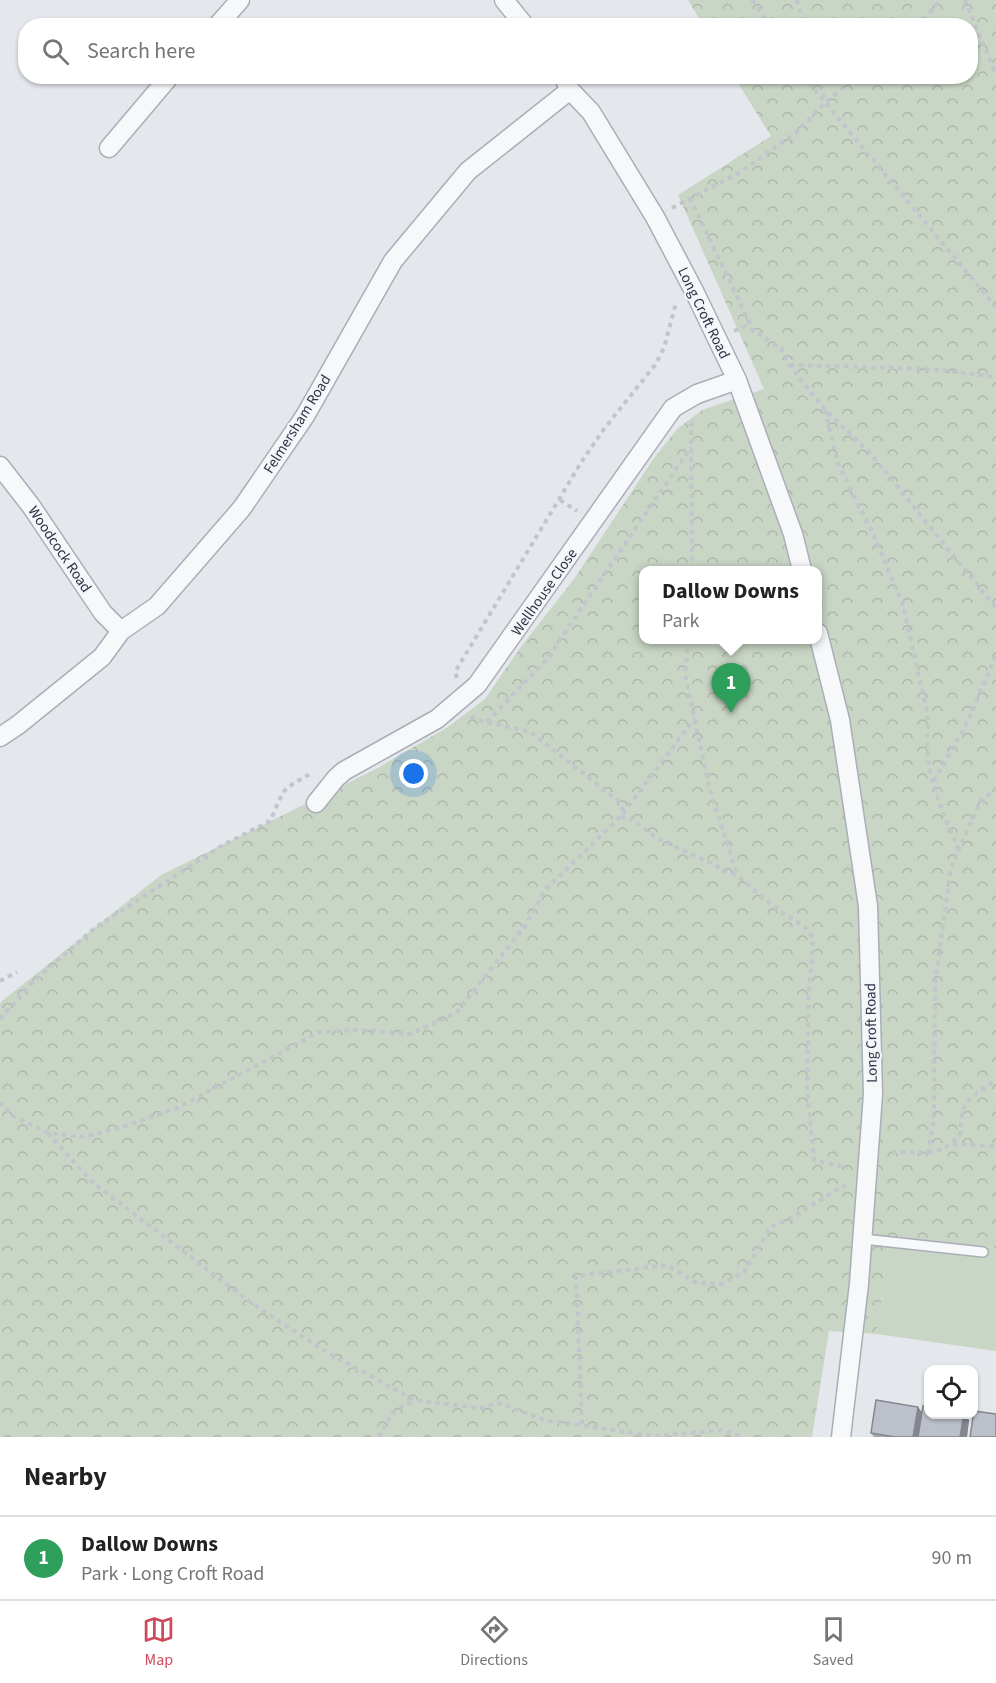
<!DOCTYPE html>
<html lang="en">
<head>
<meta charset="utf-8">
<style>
  body { margin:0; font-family:"Source Sans 3",sans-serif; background:#f6f6f6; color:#222 }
  .controls { position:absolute; right:18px; bottom:18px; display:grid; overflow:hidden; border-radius:12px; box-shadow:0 2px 4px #0004 }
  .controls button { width:54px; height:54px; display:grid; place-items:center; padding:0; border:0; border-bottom:2px solid #e0e0e0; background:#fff; color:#222; font:30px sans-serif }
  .you { position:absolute; left:414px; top:774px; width:21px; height:21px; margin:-15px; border:4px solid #fff; border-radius:50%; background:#1a73e8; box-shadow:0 0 0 9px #1a73e833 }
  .badge { display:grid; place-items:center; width:39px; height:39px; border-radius:50%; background:#d1495b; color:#fff; font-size:20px; font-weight:700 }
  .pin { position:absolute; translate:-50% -50px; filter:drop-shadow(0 2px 3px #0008) }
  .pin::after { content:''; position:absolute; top:32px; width:21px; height:18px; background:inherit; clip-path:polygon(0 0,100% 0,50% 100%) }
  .popup { position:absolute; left:639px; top:566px; width:183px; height:78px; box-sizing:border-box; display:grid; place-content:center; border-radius:12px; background:#fff; filter:drop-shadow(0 2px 4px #0005); font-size:20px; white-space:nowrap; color:#767676 }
  .popup b { font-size:22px; color:#222 }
  .popup::after { content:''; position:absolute; left:50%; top:100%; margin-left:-12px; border:12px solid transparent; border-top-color:#fff }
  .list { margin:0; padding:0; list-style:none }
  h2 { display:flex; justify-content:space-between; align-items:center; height:78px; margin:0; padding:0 24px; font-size:26px }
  h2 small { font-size:20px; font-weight:400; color:#767676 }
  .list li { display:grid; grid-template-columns:39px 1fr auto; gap:18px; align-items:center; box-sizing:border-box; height:84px; padding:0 24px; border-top:2px solid #e0e0e0 }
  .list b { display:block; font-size:22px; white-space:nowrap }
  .list p { margin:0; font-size:20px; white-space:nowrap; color:#767676 }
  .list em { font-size:20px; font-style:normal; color:#767676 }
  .icon { flex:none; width:33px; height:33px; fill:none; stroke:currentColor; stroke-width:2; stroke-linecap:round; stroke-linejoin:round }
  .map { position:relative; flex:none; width:996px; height:1437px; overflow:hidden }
  .search { position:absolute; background:#fff; box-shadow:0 2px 4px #0004; left:18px; right:18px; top:18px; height:66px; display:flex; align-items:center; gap:15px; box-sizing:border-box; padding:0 21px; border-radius:24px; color:#767676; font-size:22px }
  .sheet { height:162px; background:#fff }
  nav { display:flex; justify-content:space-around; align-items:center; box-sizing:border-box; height:84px; border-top:2px solid #e0e0e0; background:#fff; font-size:16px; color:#767676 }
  nav a { display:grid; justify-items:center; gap:3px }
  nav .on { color:#d1495b }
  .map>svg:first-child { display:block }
  .park { fill:url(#park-crowns); fill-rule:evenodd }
  .garden { fill:#c9d6c5 }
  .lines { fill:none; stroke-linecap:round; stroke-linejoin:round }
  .service-casing { stroke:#a9aeb7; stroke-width:12 }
  .minor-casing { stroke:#a9aeb7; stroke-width:21 }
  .path { stroke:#c2c5cb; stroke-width:4; stroke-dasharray:4.5 4.5; stroke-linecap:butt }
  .service { stroke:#f7f8fa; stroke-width:9 }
  .minor { stroke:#f7f8fa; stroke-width:18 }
  .wall { fill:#a1a5ae }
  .shaded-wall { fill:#83868d }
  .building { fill:#bbc0ca; stroke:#83868d; stroke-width:1.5 }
  .labels { text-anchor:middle; stroke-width:4.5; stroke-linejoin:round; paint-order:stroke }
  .street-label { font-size:15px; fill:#2b3445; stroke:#f4f6f9 }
</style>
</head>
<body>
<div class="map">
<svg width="996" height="1437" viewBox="0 0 996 1437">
  <defs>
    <pattern id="park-crowns" width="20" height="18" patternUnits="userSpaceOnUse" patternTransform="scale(1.5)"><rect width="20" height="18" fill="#c9d6c5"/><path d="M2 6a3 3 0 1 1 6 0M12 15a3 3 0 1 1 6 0" fill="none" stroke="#adb8ab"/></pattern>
  </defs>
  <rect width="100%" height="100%" fill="#e4e7ec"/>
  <path class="park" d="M688,0H996V1248L889,1238L877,1334L829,1331L812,1437H0V1004L2,1001L161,875L376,769L448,727L485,699L520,648L574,579L654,458L677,429L702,410L764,389L678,195L771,136L734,77L970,76V26L703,25ZM644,570H818V640H644Z"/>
  <path class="garden" d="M889,1238L996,1248V1351L877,1334Z"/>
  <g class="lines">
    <defs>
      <path id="service" d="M863,1239L983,1252"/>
      <path id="minor" d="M504,0L525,26
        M217,26L240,0
        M563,76L570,90L591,112L655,217L694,291L737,380L793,534L802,570
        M109,148L170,76
        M0,466L31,506L103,613L121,631
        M818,633L840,720L868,906L873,1094L859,1284L841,1437
        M0,737L18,725L102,657L121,631L157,606L242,508L305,416L393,261L468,171L570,90
        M316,803L336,778L344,771L437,719L477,685L673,408L697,394L737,380"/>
    </defs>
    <use href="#service" class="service-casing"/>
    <use href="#minor" class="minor-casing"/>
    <path class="path" d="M752,0L770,26
      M797,0L804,26
      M965,0L996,75
      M917,26L941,0
      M803,76L996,307
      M818,76L824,99
      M690,198L753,330
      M672,208L739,173L798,131L825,103L858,76
      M734,331L746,326L781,348L789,365L825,410L870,453L996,608
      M790,365L932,369L996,377
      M825,410L838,464L873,534L903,605L927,711C929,728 926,743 928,759C932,789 945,818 957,845V852L950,874L935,983L934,1120L928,1153L889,1152
      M560,500L577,511
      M692,570L691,426L694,421
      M688,640L685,675L709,786L737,875
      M457,678L455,672L582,461L604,429L655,365L664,348L676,303
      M471,716L477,720L531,732L617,800L622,809V814
      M487,722L547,659L691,447
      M934,781L968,721L996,655
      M621,817L627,816L657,838L738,876L778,910L805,927L811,935L813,945L809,992L807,1088L814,1160L848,1168
      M958,851L981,800L996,790
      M0,981L17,972
      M0,1019L35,980L96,927L223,845L270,821L283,792L294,783L312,773
      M0,1102L13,1116L48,1133L83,1137L122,1127L177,1108L319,1032L362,1030L410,1034L456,1013L525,926L546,889L620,817L695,718
      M48,1133L92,1182L250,1302L323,1350L414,1400L481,1408L498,1403L545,1420L655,1436L722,1430L742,1437
      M953,1144L996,1146
      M928,1153C944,1150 952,1144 961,1132C959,1100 972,1097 996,1080
      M582,1424L576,1276L667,1265L695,1282L721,1284L744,1272L771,1227L798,1214L845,1185
      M379,1437L392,1413L414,1400"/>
    <use href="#service" class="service"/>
    <use href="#minor" class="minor"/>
  </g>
  <path class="wall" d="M918,1407L922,1413L969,1420L967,1437H874L871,1433Z"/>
  <path class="shaded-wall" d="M918,1407L923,1414L919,1437H913Z
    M964,1414H965L969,1420L967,1437H960Z"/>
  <path class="building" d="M876,1400L918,1407L913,1437H895L871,1433Z
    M923,1406L928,1407V1414H964L960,1437H918Z
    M974,1411L996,1414V1437H970Z"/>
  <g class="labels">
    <g class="street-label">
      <text transform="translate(704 313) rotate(64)" y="5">Long Croft Road</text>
      <text transform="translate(297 424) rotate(-58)" y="5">Felmersham Road</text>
      <text transform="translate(60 549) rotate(56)" y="5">Woodcock Road</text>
      <text transform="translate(544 592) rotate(-55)" y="5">Wellhouse Close</text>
      <text transform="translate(871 1033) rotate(-91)" y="5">Long Croft Road</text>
    </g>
  </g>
</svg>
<div class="controls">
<button><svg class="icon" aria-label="locate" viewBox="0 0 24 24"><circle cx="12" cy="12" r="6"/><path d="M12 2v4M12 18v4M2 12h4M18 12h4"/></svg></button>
</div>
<div class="you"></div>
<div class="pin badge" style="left:731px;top:713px;background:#2e9e5b">1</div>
<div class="popup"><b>Dallow Downs</b>Park</div>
<div class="search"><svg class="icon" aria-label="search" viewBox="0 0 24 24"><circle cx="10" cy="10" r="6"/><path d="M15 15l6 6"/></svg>Search here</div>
</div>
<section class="sheet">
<h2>Nearby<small></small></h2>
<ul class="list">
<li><span class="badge" style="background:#2e9e5b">1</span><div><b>Dallow Downs</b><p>Park · Long Croft Road</p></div><em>90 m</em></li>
</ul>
</section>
<nav>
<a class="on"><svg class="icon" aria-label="map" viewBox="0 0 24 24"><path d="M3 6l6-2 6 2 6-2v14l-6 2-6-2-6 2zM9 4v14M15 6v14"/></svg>Map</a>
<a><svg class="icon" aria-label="directions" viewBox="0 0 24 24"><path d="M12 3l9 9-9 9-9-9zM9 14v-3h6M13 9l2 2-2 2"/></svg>Directions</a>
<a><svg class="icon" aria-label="saved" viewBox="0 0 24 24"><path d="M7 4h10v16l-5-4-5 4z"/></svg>Saved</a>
</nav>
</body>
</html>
